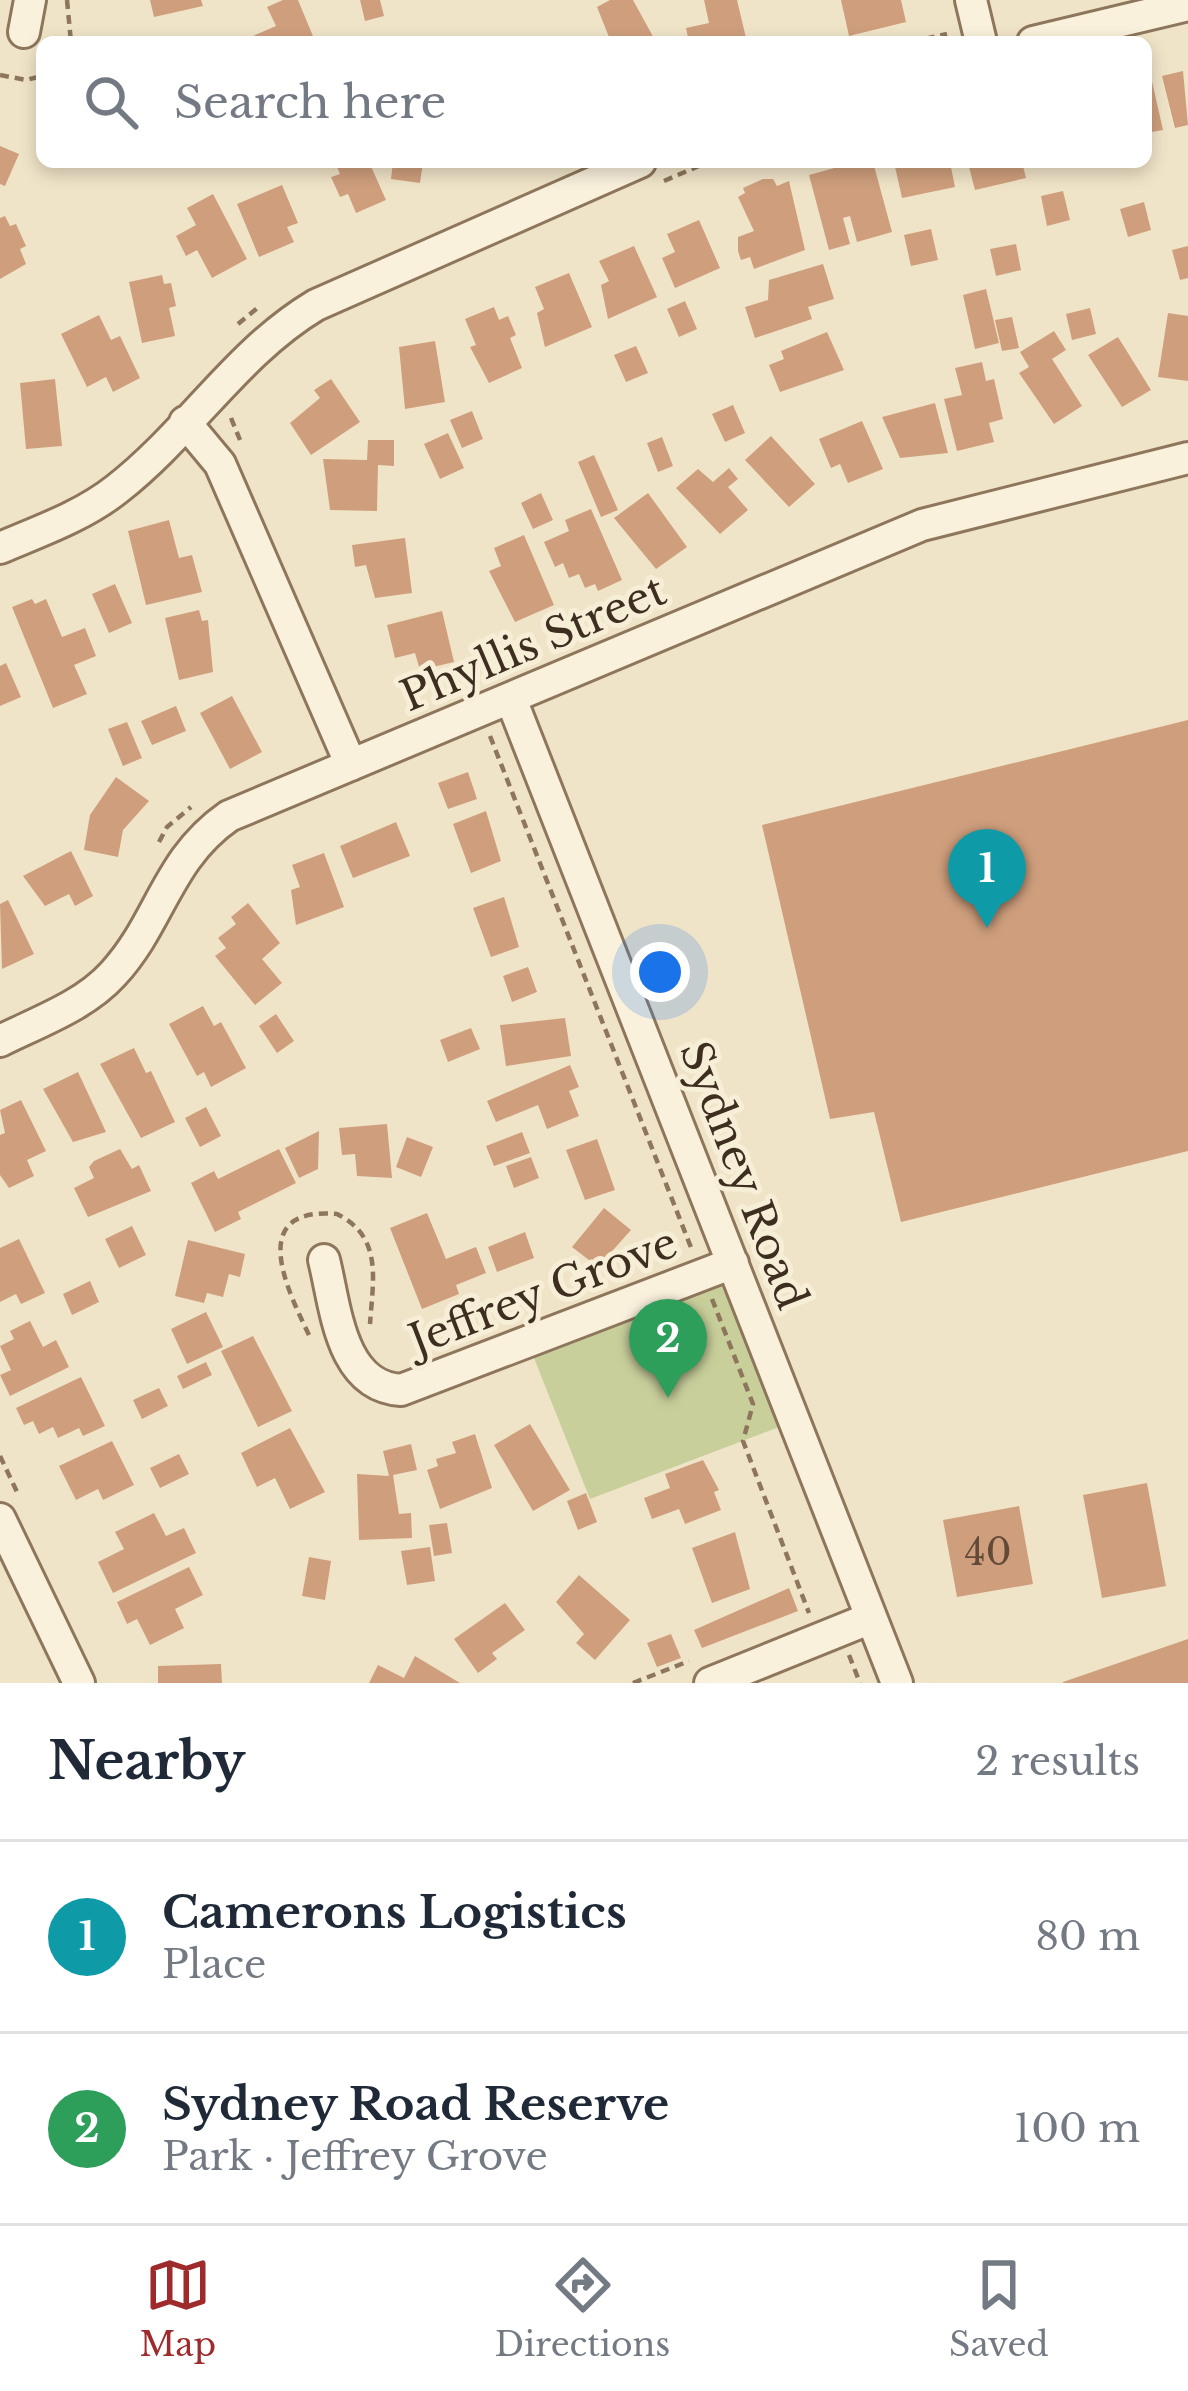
<!DOCTYPE html>
<html lang="en">
<head>
<meta charset="utf-8">
<style>
  body { margin:0; font-family:"Libre Baskerville",serif; background:#f6f6f7; color:#1f2937 }
  .you { position:absolute; left:660px; top:972px; width:42px; height:42px; margin:-30px; border:9px solid #fff; border-radius:50%; background:#1a73e8; box-shadow:0 0 0 18px #1a73e833 }
  .badge { display:grid; place-items:center; width:78px; height:78px; border-radius:50%; background:#9e2a2b; color:#fff; font-size:39px; font-weight:700 }
  .pin { position:absolute; translate:-50% -99px; filter:drop-shadow(0 3px 6px #0008) }
  .pin::after { content:''; position:absolute; top:63px; width:42px; height:36px; background:inherit; clip-path:polygon(0 0,100% 0,50% 100%) }
  .list { margin:0; padding:0; list-style:none }
  h2 { display:flex; justify-content:space-between; align-items:center; height:156px; margin:0; padding:0 48px; font-size:51px }
  h2 small { font-size:39px; font-weight:400; color:#747a83 }
  .list li { display:grid; grid-template-columns:78px 1fr auto; gap:36px; align-items:center; box-sizing:border-box; height:192px; padding:0 48px; border-top:3px solid #e0e1e3 }
  .list b { display:block; font-size:45px; white-space:nowrap }
  .list p { margin:0; font-size:39px; white-space:nowrap; color:#747a83 }
  .list em { font-size:39px; font-style:normal; color:#747a83 }
  .icon { flex:none; width:66px; height:66px; fill:none; stroke:currentColor; stroke-width:2; stroke-linecap:round; stroke-linejoin:round }
  .map { position:relative; flex:none; width:1188px; height:1683px; overflow:hidden }
  .search { position:absolute; background:#fff; box-shadow:0 6px 18px #0003; left:36px; right:36px; top:36px; height:132px; display:flex; align-items:center; gap:30px; box-sizing:border-box; padding:0 42px; border-radius:18px; color:#747a83; font-size:45px }
  .sheet { height:540px; background:#fff }
  nav { display:flex; justify-content:space-around; align-items:center; box-sizing:border-box; height:168px; border-top:3px solid #e0e1e3; background:#fff; font-size:33px; color:#747a83 }
  nav a { display:grid; justify-items:center; gap:6px }
  nav .on { color:#9e2a2b }
  .map>svg:first-child { display:block }
  .green { fill:#c9cf9b }
  .building { fill:#cf9f7d }
  .lines { fill:none; stroke-linecap:round; stroke-linejoin:round }
  .minor-casing { stroke:#8d765c; stroke-width:36 }
  .path { stroke:#8d765c; stroke-width:4.5; stroke-dasharray:9 6; stroke-linecap:butt }
  .minor { stroke:#faf1dc; stroke-width:30 }
  .labels { text-anchor:middle; stroke-width:10; stroke-linejoin:round; paint-order:stroke }
  .number-label { font-size:36px; fill:#624a37 }
  .street-label { font-size:42px; fill:#3d2e20; stroke:#f7eed8 }
</style>
</head>
<body>
<div class="map">
<svg width="1188" height="1683" viewBox="0 0 1188 1683">
  <rect width="100%" height="100%" fill="#f0e4c8"/>
  <path class="green" d="M733,1263L795,1421L590,1499L528,1343Z"/>
  <path class="building" d="M150,0H201L203,6L154,17Z
    M283,0H298L315,41L255,42L253,36L276,26L267,7Z
    M360,0H380L384,16L365,21Z
    M610,0H633L656,42H611L597,7Z
    M704,0H737L747,42H689L686,28L709,23Z
    M841,0H901L906,22L849,36Z
    M1183,71L1188,125L1175,128L1162,76Z
    M1151,77L1163,130L1146,133V78Z
    M0,146L19,154L5,186L0,184Z
    M335,162H369L386,200L356,213L348,194L340,197L331,177L340,174Z
    M393,162H423L420,183L391,179Z
    M837,162H873L892,232L857,242L850,216L843,218L850,244L829,250L809,175L838,167Z
    M894,162H950L955,187L902,198Z
    M1022,162L1026,178L975,190L968,163Z
    M763,179H773L777,186L789,181L805,250L754,269L750,257L741,260L738,251V237L754,231L738,197L745,193L743,188Z
    M282,185L298,223L287,227L294,242L259,257L237,204Z
    M1063,191L1070,220L1047,226L1041,196Z
    M213,194L247,259L212,278L197,250L186,256L176,236L196,225L187,208Z
    M1144,202L1151,230L1128,237L1120,209Z
    M5,216L10,226L16,224L26,246L20,249L26,264L0,279V218Z
    M699,220L720,268L675,288L662,258L675,252L667,234Z
    M931,229L938,260L911,266L904,235Z
    M1016,244L1021,270L996,276L990,249Z
    M634,246L657,297L608,319L601,285L609,281L599,261Z
    M1188,246V278L1180,280L1172,250Z
    M823,264L834,299L808,307L812,319L755,338L745,307L768,300L769,280Z
    M569,273L592,327L545,347L537,313L544,309L535,287Z
    M162,275L164,284L171,283L176,306L169,308L175,336L142,343L129,282Z
    M986,289L999,343L975,349L963,295Z
    M685,301L697,329L679,337L667,309Z
    M494,307L499,320L508,316L516,335L510,338L522,368L489,383L470,347L476,345L465,319Z
    M1090,308L1096,334L1072,340L1066,314Z
    M1168,313L1188,316V381L1158,377Z
    M99,315L111,340L120,336L140,378L113,392L106,377L87,387L61,334Z
    M1012,317L1019,348L1002,351L995,320Z
    M1054,331L1066,350L1052,359L1082,406L1054,424L1019,373L1029,367L1020,352Z
    M827,332L844,370L780,392L769,365L784,359L781,351Z
    M1118,337L1151,390L1122,407L1088,355Z
    M435,341L445,402L405,409L399,347Z
    M636,346L648,373L626,382L614,355Z
    M982,362L986,381L994,379L1003,419L989,423L994,442L957,451L944,399L962,395L955,368Z
    M55,379L62,446L26,449L20,383Z
    M331,379L360,422L311,455L290,423L320,398L314,390Z
    M935,403L948,453L900,458L882,417Z
    M733,405L745,433L725,442L712,414Z
    M472,411L483,439L462,448L450,420Z
    M862,421L883,469L848,483L840,464L831,468L819,439Z
    M448,433L464,468L440,479L424,444Z
    M771,436L815,484L789,507L745,460Z
    M662,437L673,466L658,472L647,443Z
    M368,440H394V466L378,465L377,511L330,510L323,459L367,460Z
    M594,455L618,510L601,517L578,462Z
    M729,468L738,479L728,487L748,510L720,534L676,488L698,469L713,482Z
    M541,493L553,520L533,529L521,503Z
    M648,493L687,547L656,569L614,518Z
    M591,509L622,580L598,591L595,584L585,588L579,574L569,578L563,563L555,567L544,542L569,531L565,520Z
    M169,520L179,558L192,555L202,592L146,605L128,531Z
    M524,535L554,605L515,622L489,571L501,566L494,548Z
    M405,538L412,593L375,598L366,565L355,567L352,545Z
    M115,584L132,623L109,633L92,594Z
    M32,599L35,604L46,599L62,637L85,628L96,656L74,665L87,694L53,708L12,607Z
    M199,610L202,621L208,620L213,672L179,680L165,618Z
    M442,611L454,662L420,670L415,653L395,658L387,625Z
    M6,663L21,697L0,706V666Z
    M232,696L262,752L230,769L200,713Z
    M176,706L186,731L152,745L141,721Z
    M1188,720V1151L901,1222L874,1112L830,1119L762,825Z
    M127,722L142,758L123,766L108,729Z
    M468,772L477,799L448,809L438,783Z
    M116,777L149,801L123,830L118,857L84,850L90,815Z
    M486,811L501,861L471,873L453,824Z
    M396,822L410,856L353,878L340,846Z
    M71,851L93,896L75,906L69,894L45,906L23,876Z
    M324,853L344,907L296,925L291,890L300,887L292,865Z
    M504,897L519,947L491,957L473,908Z
    M8,900L34,954L2,969L0,904Z
    M248,903L280,943L262,959L282,983L255,1005L215,956L226,948L218,938L236,924L231,917Z
    M528,967L537,992L512,1002L503,976Z
    M203,1006L214,1026L221,1022L246,1068L211,1087L204,1072L197,1076L169,1024Z
    M276,1014L294,1041L277,1053L259,1026Z
    M565,1018L571,1056L506,1066L500,1025Z
    M471,1028L480,1049L448,1062L440,1040Z
    M134,1048L146,1073L151,1071L175,1122L141,1138L100,1064Z
    M570,1065L579,1087L569,1091L579,1116L547,1129L538,1105L496,1122L487,1101Z
    M78,1072L106,1132L73,1142L43,1089Z
    M21,1100L46,1151L27,1160L34,1176L9,1188L0,1175V1135L5,1133L0,1110Z
    M206,1107L221,1136L200,1147L185,1118Z
    M387,1124L392,1178L357,1176L355,1154L342,1155L339,1128Z
    M319,1131L318,1169L299,1178L285,1148Z
    M522,1132L530,1153L494,1166L486,1146Z
    M407,1137L433,1147L421,1177L396,1167Z
    M597,1139L615,1190L585,1200L566,1150Z
    M120,1149L132,1169L139,1165L151,1191L88,1217L74,1188L94,1178L89,1167L94,1161Z
    M279,1149L296,1183L238,1212L241,1219L215,1232L191,1183L214,1171L218,1179Z
    M531,1157L539,1178L514,1188L506,1166Z
    M604,1208L631,1230L598,1267L572,1247Z
    M427,1213L446,1259L476,1247L486,1273L456,1285L459,1294L422,1309L390,1228Z
    M132,1226L146,1255L119,1268L105,1239Z
    M525,1232L534,1258L497,1272L488,1247Z
    M19,1239L45,1293L21,1304L16,1294L0,1302V1248Z
    M188,1240L245,1254L240,1277L229,1274L223,1297L207,1293L204,1303L175,1296Z
    M90,1281L99,1302L72,1315L63,1294Z
    M206,1312L223,1347L187,1364L171,1329Z
    M30,1321L43,1347L56,1340L69,1367L10,1396L0,1375L11,1370L0,1346L14,1339L10,1331Z
    M253,1336L292,1411L258,1427L221,1351Z
    M206,1362L212,1375L183,1389L177,1376Z
    M81,1377L105,1426L83,1436L79,1428L58,1438L53,1427L39,1434L33,1421L24,1425L16,1408Z
    M159,1388L168,1406L142,1419L133,1400Z
    M530,1424L570,1490L533,1511L494,1445Z
    M290,1428L325,1492L290,1509L275,1478L257,1487L241,1453Z
    M475,1434L492,1488L440,1509L427,1470L438,1466L436,1459L456,1453L452,1442Z
    M112,1441L134,1485L103,1500L98,1489L76,1500L59,1466Z
    M411,1444L417,1470L393,1475L399,1514L411,1513L412,1538L359,1540L357,1474L389,1476L383,1451Z
    M179,1454L189,1474L160,1488L150,1468Z
    M703,1460L719,1490L714,1492L721,1510L685,1524L679,1509L652,1519L644,1498L670,1488L665,1474Z
    M1147,1483L1166,1586L1102,1598L1083,1495Z
    M586,1493L597,1522L578,1530L567,1501Z
    M1019,1506L1033,1584L957,1597L943,1520Z
    M154,1513L166,1536L184,1528L196,1553L113,1593L98,1562L124,1549L115,1532Z
    M447,1523L452,1553L434,1556L429,1525Z
    M735,1532L750,1589L712,1603L692,1548Z
    M430,1547L435,1581L407,1585L401,1551Z
    M309,1557L331,1561L325,1600L302,1596Z
    M189,1567L203,1595L175,1609L184,1628L150,1645L137,1619L127,1624L117,1602Z
    M579,1575L630,1620L595,1660L576,1643L584,1634L556,1602Z
    M789,1588L798,1611L702,1648L694,1630Z
    M505,1603L525,1630L492,1653L497,1659L478,1673L454,1639Z
    M671,1634L681,1658L657,1667L647,1643Z
    M1188,1639V1683H1063V1682Z
    M415,1656L460,1683H369L378,1665L404,1678Z
    M221,1664L222,1683H158V1666Z"/>
  <g class="lines">
    <defs>
      <path id="minor" d="M971,0L981,42
        M24,32L30,0
        M1033,42L1188,5
        M185,422L220,464L351,765
        M0,548C40,531 83,516 117,489C190,432 236,353 316,305L640,162
        M511,699L897,1683
        M0,1041C38,1022 84,1006 113,974C161,922 166,860 229,816L922,525L1188,458
        M324,1260C336,1308 340,1386 401,1390L733,1263
        M0,1519L79,1683
        M710,1683L871,1618"/>
    </defs>
    <use href="#minor" class="minor-casing"/>
    <path class="path" d="M67,0L71,42
      M911,42L947,34
      M0,75L26,80L42,76
      M664,181L708,162
      M238,324L261,305
      M231,418L240,440
      M490,736L692,1250
      M159,842L167,827L191,807
      M712,1299L753,1404L743,1441L809,1613
      M309,1335C288,1291 245,1206 337,1214C383,1237 373,1279 370,1324
      M0,1456L18,1494
      M849,1655L860,1683
      M633,1683L689,1661"/>
    <use href="#minor" class="minor"/>
  </g>
  <g class="labels">
    <g class="number-label">
      <text x="988" y="1565">40</text>
    </g>
    <g class="street-label">
      <text transform="translate(533 643) rotate(-23)" y="15">Phyllis Street</text>
      <text transform="translate(744 1175) rotate(69)" y="15">Sydney Road</text>
      <text transform="translate(543 1291) rotate(-21)" y="15">Jeffrey Grove</text>
    </g>
  </g>
</svg>
<div class="you"></div>
<div class="pin badge" style="left:987px;top:928px;background:#0f9aa8">1</div>
<div class="pin badge" style="left:668px;top:1398px;background:#2e9e5b">2</div>
<div class="search"><svg class="icon" aria-label="search" viewBox="0 0 24 24"><circle cx="10" cy="10" r="6"/><path d="M15 15l6 6"/></svg>Search here</div>
</div>
<section class="sheet">
<h2>Nearby<small>2 results</small></h2>
<ul class="list">
<li><span class="badge" style="background:#0f9aa8">1</span><div><b>Camerons Logistics</b><p>Place</p></div><em>80 m</em></li>
<li><span class="badge" style="background:#2e9e5b">2</span><div><b>Sydney Road Reserve</b><p>Park · Jeffrey Grove</p></div><em>100 m</em></li>
</ul>
</section>
<nav>
<a class="on"><svg class="icon" aria-label="map" viewBox="0 0 24 24"><path d="M3 6l6-2 6 2 6-2v14l-6 2-6-2-6 2zM9 4v14M15 6v14"/></svg>Map</a>
<a><svg class="icon" aria-label="directions" viewBox="0 0 24 24"><path d="M12 3l9 9-9 9-9-9zM9 14v-3h6M13 9l2 2-2 2"/></svg>Directions</a>
<a><svg class="icon" aria-label="saved" viewBox="0 0 24 24"><path d="M7 4h10v16l-5-4-5 4z"/></svg>Saved</a>
</nav>
</body>
</html>
